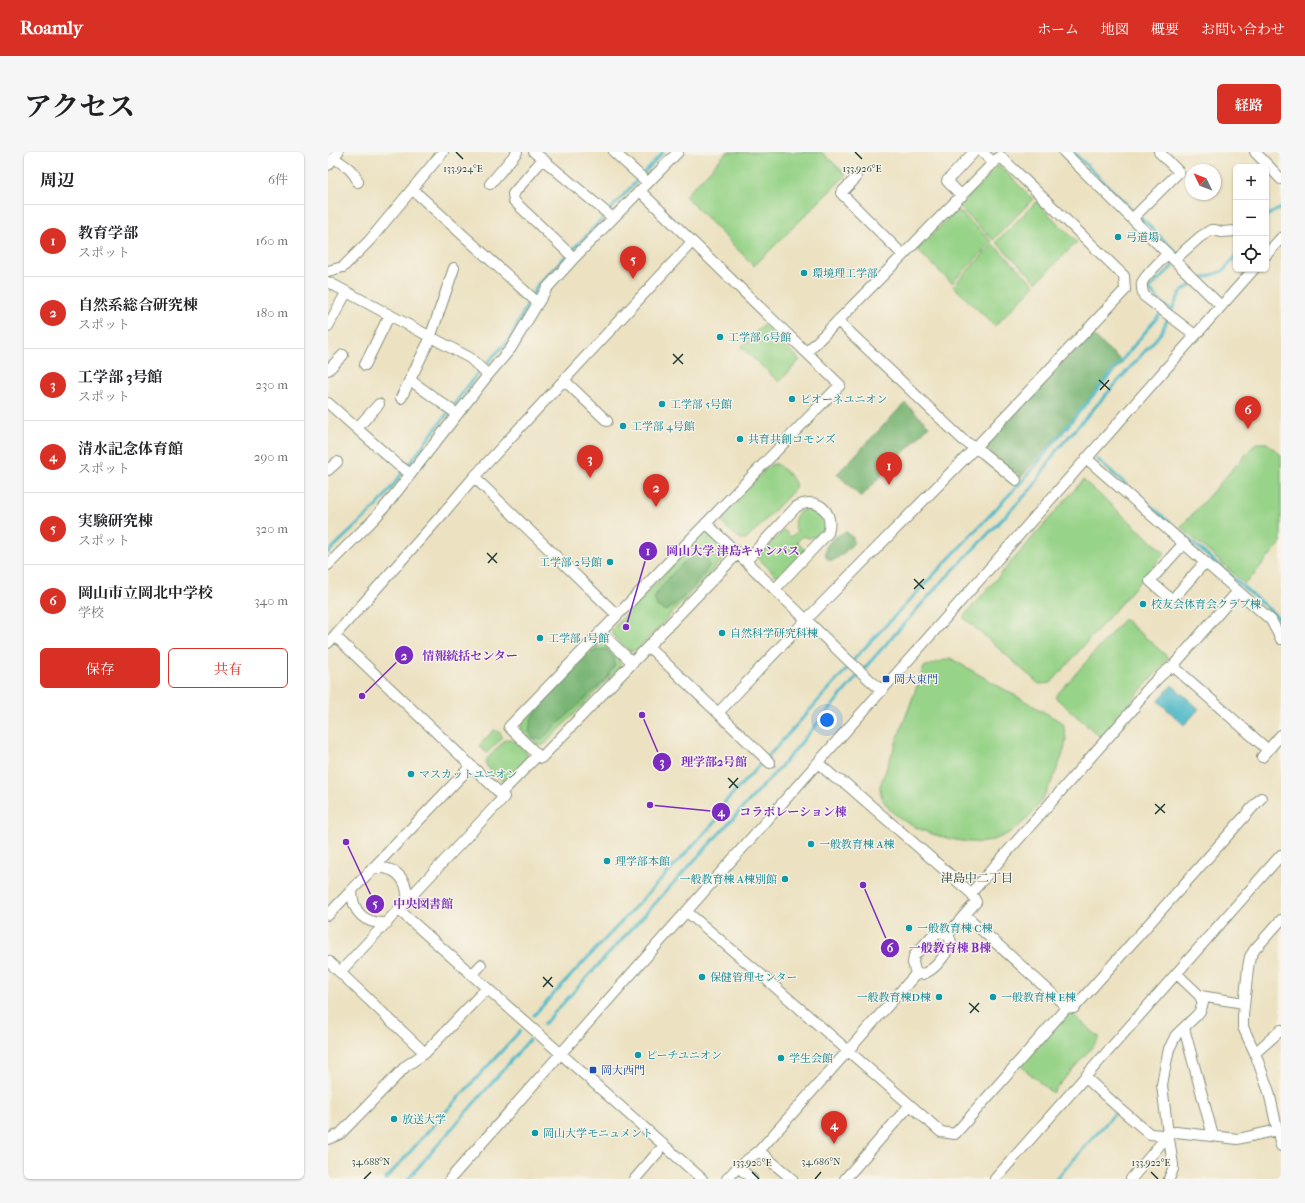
<!DOCTYPE html>
<html lang="ja">
<head>
<meta charset="utf-8">
<style>
  body { margin:0; font-family:"IM FELL French Canon","Noto Serif JP",serif; background:#f6f6f6; color:#202124 }
  .controls { position:absolute; right:12px; top:12px; display:grid; overflow:hidden; border-radius:6px; box-shadow:0 1px 3px #0004 }
  .controls button { width:36px; height:36px; display:grid; place-items:center; padding:0; border:0; border-bottom:1px solid #e0e0e0; background:#fff; color:#202124; font:20px sans-serif }
  .compass { position:absolute; left:857px; top:12px; width:36px; height:36px; border-radius:50%; background:#fff; box-shadow:0 1px 3px #0004; rotate:313deg }
  .you { position:absolute; left:499px; top:568px; width:14px; height:14px; margin:-10px; border:3px solid #fff; border-radius:50%; background:#1a73e8; box-shadow:0 0 0 6px #1a73e833 }
  .badge { display:grid; place-items:center; width:26px; height:26px; border-radius:50%; background:#d93025; color:#fff; font-size:13px; font-weight:700 }
  .pin { position:absolute; translate:-50% -33px; filter:drop-shadow(0 1px 2px #0008) }
  .pin::after { content:''; position:absolute; top:21px; width:14px; height:12px; background:inherit; clip-path:polygon(0 0,100% 0,50% 100%) }
  .list { margin:0; padding:0; list-style:none }
  h2 { display:flex; justify-content:space-between; align-items:center; height:52px; margin:0; padding:0 16px; font-size:17px }
  h2 small { font-size:13px; font-weight:400; color:#757577 }
  .list li { display:grid; grid-template-columns:26px 1fr auto; gap:12px; align-items:center; box-sizing:border-box; height:72px; padding:0 16px; border-top:1px solid #e0e0e0 }
  .list b { display:block; font-size:15px; white-space:nowrap }
  .list p { margin:0; font-size:13px; white-space:nowrap; color:#757577 }
  .list em { font-size:13px; font-style:normal; color:#757577 }
  .actions { display:flex; gap:8px; padding:12px 16px }
  .actions a { flex:1; padding:9px 0; border:1px solid #d93025; border-radius:6px; text-align:center; font-size:14px; color:#d93025 }
  .actions .main { background:#d93025; color:#fff }
  .icon { flex:none; width:22px; height:22px; fill:none; stroke:currentColor; stroke-width:2; stroke-linecap:round; stroke-linejoin:round }
  .map { position:relative; flex:none; width:953px; height:1027px; overflow:hidden; border-radius:6px }
  header { display:flex; align-items:center; gap:24px; box-sizing:border-box; height:56px; padding:0 20px; background:#d93025; color:#fff }
  header strong { font-size:19px }
  nav { display:flex; gap:22px; margin-inline-start:auto; font-size:14px }
  .intro { display:flex; align-items:center; justify-content:space-between; box-sizing:border-box; height:96px; padding:0 24px }
  h1 { margin:0; font-size:28px }
  .button { padding:10px 18px; border-radius:6px; background:#d93025; color:#fff; font-size:14px; font-weight:700 }
  main { display:flex; gap:24px; padding:0 24px }
  aside { flex:1; background:#fff; border-radius:6px; box-shadow:0 1px 3px #0004 }
  .map>svg:first-child { display:block }
  .green { fill:#97d388; stroke:#5b885e }
  .forest { fill:#79b574; stroke:#4c7954 }
  .water { fill:#4db9c8; stroke:#367b7e }
  .lines { fill:none; stroke-linecap:round; stroke-linejoin:round }
  .stream { stroke:#4db9c8; stroke-width:3 }
  .minor-casing { stroke:#86907b; stroke-width:12 }
  .minor { stroke:#fff; stroke-width:10 }
  .ticks { fill:none; stroke:#1f3d34; stroke-width:1.5 }
  .culture-dot { fill:#0f9aa8; stroke:#f7f3e8; stroke-width:1.5 }
  .transit-dot { fill:#1a4fb4; stroke:#f7f3e8; stroke-width:1.5 }
  .labels { text-anchor:middle; stroke-width:3; stroke-linejoin:round; paint-order:stroke }
  .culture-label { font-size:11px; fill:#0d838f; stroke:#f7f3e8; text-anchor:start }
  .transit-label { font-size:11px; fill:#164399; stroke:#f7f3e8; text-anchor:start }
  .neighbourhood-label { font-size:12px; fill:#1f3d34; stroke:#f7f3e8 }
  .ticks-label { font-size:10px; text-anchor:middle; fill:#1f3d34; stroke:#f7f3e8; stroke-width:3; stroke-linejoin:round; paint-order:stroke }
  .leader { fill:none; stroke:#7b2cbf; stroke-width:1.5 }
  .callout-dot { fill:#7b2cbf; stroke:#f7f3e8; stroke-width:1.5 }
  .mark-label { font-size:12px; text-anchor:middle; font-weight:bold; fill:#fff }
  .callout-label { font-size:12px; text-anchor:middle; font-weight:bold; fill:#7b2cbf; stroke:#f7f3e8; stroke-width:3; stroke-linejoin:round; paint-order:stroke }
</style>
</head>
<body>
<header>
<strong>Roamly</strong>
<nav><a>ホーム</a><a>地図</a><a>概要</a><a>お問い合わせ</a></nav>
</header>
<div class="intro"><h1>アクセス</h1><a class="button">経路</a></div>
<main>
<aside>
<h2>周辺<small>6件</small></h2>
<ul class="list">
<li><span class="badge">1</span><div><b>教育学部</b><p>スポット</p></div><em>160 m</em></li>
<li><span class="badge">2</span><div><b>自然系総合研究棟</b><p>スポット</p></div><em>180 m</em></li>
<li><span class="badge">3</span><div><b>工学部 3号館</b><p>スポット</p></div><em>230 m</em></li>
<li><span class="badge">4</span><div><b>清水記念体育館</b><p>スポット</p></div><em>290 m</em></li>
<li><span class="badge">5</span><div><b>実験研究棟</b><p>スポット</p></div><em>320 m</em></li>
<li><span class="badge">6</span><div><b>岡山市立岡北中学校</b><p>学校</p></div><em>340 m</em></li>
</ul>
<div class="actions"><a class="main">保存</a><a>共有</a></div>
</aside>
<div class="map">
<svg width="953" height="1027" viewBox="0 0 953 1027">
  <rect width="100%" height="100%" fill="#f7f3e8"/>
  <filter id="ink" filterUnits="userSpaceOnUse"><feTurbulence type="fractalNoise" baseFrequency=".025" numOctaves="2"/><feDisplacementMap in="SourceGraphic" scale="8" xChannelSelector="R" yChannelSelector="G"/><feConvolveMatrix kernelMatrix="1 2 1 2 8 2 1 2 1" color-interpolation-filters="sRGB"/></filter>
  <filter id="wash" filterUnits="userSpaceOnUse"><feTurbulence type="fractalNoise" baseFrequency=".012" numOctaves="4" result="noise"/><feDisplacementMap in="SourceGraphic" scale="16" xChannelSelector="R" yChannelSelector="G"/><feGaussianBlur stdDeviation="0.9" result="paint"/><feColorMatrix in="noise" values="0 0 0 0 0 0 0 0 0 0 0 0 0 0 0 0 0 1.4 0 .05"/><feComposite in="paint" operator="in"/></filter>
  <g filter="url(#wash)">
    <rect width="100%" height="100%" fill="#ece2c2"/>
    <path class="green" d="M399,0H494L518,23L426,114L357,44Z
      M671,13L705,47L665,88L631,55Z
      M708,50L749,90L709,130L668,90Z
      M629,57L664,90L624,131L589,98Z
      M665,92L707,133L667,174L625,134Z
      M435,173L472,208L451,230L413,195Z
      M928,291H939L953,303V391L917,432L853,375Z
      M445,312H449C456,319 470,327 467,337L420,386L417,388L413,387C405,381 391,373 395,362L441,314Z
      M755,328L837,401L723,531L711,532L635,465Z
      M482,356C503,361 502,384 480,386L475,384L469,390L477,398L451,426L429,405L456,378L463,385L469,379C462,368 470,358 482,356Z
      M380,381C389,383 400,395 398,404L309,498L304,499L300,498L285,484L284,479L285,476L375,382Z
      M796,467L841,506L772,585L727,545Z
      M274,491C283,493 294,506 292,515L217,592L213,594L209,592L194,578L193,574L194,570L269,492Z
      M622,506L735,571C736,576 738,583 738,589C737,596 734,605 731,612C720,642 700,676 668,687C664,688 660,690 656,690C626,693 551,672 552,634L596,515Z
      M166,578L169,579L173,582L174,586L159,601L151,594Z
      M181,587C189,589 198,599 201,606L178,630C173,628 161,619 159,614C157,611 158,610 159,607L177,588Z
      M741,859L772,886L724,941L693,914Z"/>
    <path class="forest" d="M763,182L795,210L693,325L659,297V289Z
      M577,251L601,274L533,345L509,322Z
      M519,380L525,386L526,390C520,398 513,404 504,409L499,407C498,404 497,402 497,400C497,391 511,381 519,380Z
      M375,402L378,405L382,412C372,430 355,447 338,459L329,454L326,445C335,432 351,412 365,404C368,402 371,402 375,402Z
      M279,497L286,506L287,513L278,527L213,588L205,586L201,579L204,565L214,553L259,505L268,498Z"/>
    <path class="water" d="M844,533L871,557L856,573L830,549Z"/>
    <g class="lines">
      <path class="stream" d="M745,0L850,102
        M938,64L953,56
        M873,127L895,119L908,104
        M844,158L834,152L821,137L845,114
        M769,307L952,467V476
        M0,401C18,382 37,367 54,348L146,226L182,186L210,132L261,81L335,0
        M206,863L400,656L395,652L445,599L517,519L529,504L696,327L832,162
        M216,872L456,611L526,528L608,436L705,335L728,299L833,181L852,141L863,133
        M58,1027L111,967L192,879
        M80,1027L201,888
        M728,1027L790,958"/>
    </g>
  </g>
  <g filter="url(#ink)">
    <g class="lines">
      <defs>
        <path id="minor" d="M206,0L285,66
          M286,0L320,31
          M654,0L666,11
          M736,0L893,154
          M927,0L953,27
          M6,6C16,13 26,18 30,30
          M215,7L185,42L186,49L246,106
          M0,13L10,0
          M162,32L189,0
          M84,37L210,151
          M312,39L512,233L181,575L213,606L410,401
          M634,44L619,29L646,0
          M804,67L851,20L831,0
          M839,102C834,108 816,124 814,131C813,136 815,140 816,144L867,183
          M938,103L953,86
          M846,108L872,85L883,78H887L893,80L908,79
          M0,119L15,115L41,89L115,0
          M0,130L142,206L160,223
          M510,169L635,288L655,301L688,328
          M0,174L18,141
          M479,200L575,103L513,41L528,26
          M37,213L61,164
          M0,218L15,203
          M82,228L129,262
          M237,229L279,269
          M73,246L101,189L126,116
          M0,251L70,313L83,322
          M29,276L51,252
          M758,306L943,468L953,487
          M0,318L9,310
          M146,325L289,463
          M378,371L522,510L553,538
          M856,391L822,429L844,448L877,410
          M418,409L468,355C488,343 507,359 500,381L447,437
          M0,413L46,367L60,351L160,223L183,196L219,136L246,106L350,0
          M272,480L305,511
          M7,484L176,645L12,820
          M0,491L112,365L146,325L364,90
          M321,495L442,611
          M845,514L940,598
          M390,561L478,468L647,296L797,138L796,124L672,4L575,103
          M934,605L953,583
          M172,642L210,603
          M44,717C66,712 81,727 79,749
          M643,741L806,556C813,543 832,522 845,514L910,439
          M71,758L374,1027
          M359,760L430,820L613,980L627,982L739,855
          M0,763L24,738
          M637,763L739,855L746,856L933,646
          M953,768L927,797L922,805L920,816L915,864V875L927,901L941,940L953,994
          M59,771C36,772 24,760 24,738L143,614
          M0,809L97,901
          M588,822C591,822 595,823 597,821C608,817 620,800 623,790L620,782
          M849,822L872,844L916,851
          M144,823L153,813
          M856,876L885,984
          M927,901L953,878
          M757,925L790,955L822,982L833,983L848,980L910,987L949,978
          M0,987L12,982L78,914L97,901L159,836
          M431,999L464,1027
          M410,1015L424,1027
          M122,1027L926,117
          M307,1027L330,1000
          M399,1027L410,1015L431,999L588,822L585,811L586,804L603,785L611,780L620,782L648,750L643,741L518,632L507,626L490,611
          M517,1027L582,953
          M667,1027L953,703
          M803,1027L841,982
          M841,1027L845,1017V1013L839,974L834,933L837,916L841,897L848,883L869,863L872,859L875,851L872,844"/>
      </defs>
      <use href="#minor" class="minor-casing"/>
      <use href="#minor" class="minor"/>
    </g>
  </g>
  <path class="ticks" d="M128,0L135,7M527,0L534,7M345,202L355,212M345,212L355,202M771,228L782,238M772,238L781,228M159,401L169,411M160,411L169,401M586,427L596,437M586,437L596,427M400,626L410,636M401,636L410,626M827,652L837,661M827,662L837,652M215,825L225,835M215,835L224,825M641,851L651,860M642,861L651,851M424,1020L431,1027M823,1020L830,1027M36,1027L43,1020M487,1027L493,1020"/>
  <g class="culture-dot">
    <circle cx="790" cy="85" r="4"/>
    <circle cx="476" cy="121" r="4"/>
    <circle cx="392" cy="185" r="4"/>
    <circle cx="464" cy="247" r="4"/>
    <circle cx="334" cy="252" r="4"/>
    <circle cx="295" cy="274" r="4"/>
    <circle cx="412" cy="287" r="4"/>
    <circle cx="282" cy="410" r="4"/>
    <circle cx="815" cy="452" r="4"/>
    <circle cx="394" cy="481" r="4"/>
    <circle cx="212" cy="486" r="4"/>
    <circle cx="83" cy="622" r="4"/>
    <circle cx="483" cy="692" r="4"/>
    <circle cx="279" cy="709" r="4"/>
    <circle cx="457" cy="727" r="4"/>
    <circle cx="581" cy="776" r="4"/>
    <circle cx="374" cy="825" r="4"/>
    <circle cx="611" cy="845" r="4"/>
    <circle cx="665" cy="845" r="4"/>
    <circle cx="310" cy="903" r="4"/>
    <circle cx="453" cy="906" r="4"/>
    <circle cx="66" cy="967" r="4"/>
    <circle cx="207" cy="981" r="4"/>
  </g>
  <g class="transit-dot">
    <rect x="554" y="523" width="8" height="8" rx="2"/>
    <rect x="261" y="914" width="8" height="8" rx="2"/>
  </g>
  <g class="labels">
    <g class="culture-label">
      <text x="798" y="89">弓道場</text>
      <text x="484" y="125">環境理工学部</text>
      <text x="400" y="189">工学部 6号館</text>
      <text x="472" y="251">ピオーネユニオン</text>
      <text x="342" y="256">工学部 5号館</text>
      <text x="303" y="278">工学部 4号館</text>
      <text x="420" y="291">共育共創コモンズ</text>
      <text x="274" y="414" text-anchor="end">工学部 2号館</text>
      <text x="823" y="456">校友会体育会クラブ棟</text>
      <text x="402" y="485">自然科学研究科棟</text>
      <text x="220" y="490">工学部 1号館</text>
      <text x="91" y="626">マスカットユニオン</text>
      <text x="491" y="696">一般教育棟 A棟</text>
      <text x="287" y="713">理学部本館</text>
      <text x="449" y="731" text-anchor="end">一般教育棟 A棟別館</text>
      <text x="589" y="780">一般教育棟 C棟</text>
      <text x="382" y="829">保健管理センター</text>
      <text x="603" y="849" text-anchor="end">一般教育棟D棟</text>
      <text x="673" y="849">一般教育棟 E棟</text>
      <text x="318" y="907">ピーチユニオン</text>
      <text x="461" y="910">学生会館</text>
      <text x="74" y="971">放送大学</text>
      <text x="215" y="985">岡山大学モニュメント</text>
    </g>
    <g class="transit-label">
      <text x="566" y="531">岡大東門</text>
      <text x="273" y="922">岡大西門</text>
    </g>
    <g class="neighbourhood-label">
      <text x="649" y="730">津島中二丁目</text>
    </g>
  </g>
  <g class="ticks-label">
    <text x="135" y="20">133.924°E</text>
    <text x="534" y="20">133.926°E</text>
    <text x="43" y="1013">34.688°N</text>
    <text x="493" y="1013">34.686°N</text>
    <text x="424" y="1014">133.920°E</text>
    <text x="823" y="1014">133.922°E</text>
  </g>
  <path class="leader" d="M298 475L320 399M34 544L76 503M314 563L334 610M322 653L393 660M18 690L47 752M535 733L562 796"/>
  <g class="callout-dot">
    <circle cx="298" cy="475" r="4"/>
    <circle cx="34" cy="544" r="4"/>
    <circle cx="314" cy="563" r="4"/>
    <circle cx="322" cy="653" r="4"/>
    <circle cx="18" cy="690" r="4"/>
    <circle cx="535" cy="733" r="4"/>
    <circle cx="320" cy="399" r="10"/>
    <circle cx="76" cy="503" r="10"/>
    <circle cx="334" cy="610" r="10"/>
    <circle cx="393" cy="660" r="10"/>
    <circle cx="47" cy="752" r="10"/>
    <circle cx="562" cy="796" r="10"/>
  </g>
  <g class="mark-label">
    <text x="320" y="403">1</text>
    <text x="76" y="508">2</text>
    <text x="334" y="614">3</text>
    <text x="393" y="664">4</text>
    <text x="47" y="756">5</text>
    <text x="562" y="800">6</text>
  </g>
  <g class="callout-label">
    <text x="405" y="403">岡山大学 津島キャンパス</text>
    <text x="142" y="508">情報統括センター</text>
    <text x="386" y="614">理学部2号館</text>
    <text x="465" y="664">コラボレーション棟</text>
    <text x="95" y="756">中央図書館</text>
    <text x="622" y="800">一般教育棟 B棟</text>
  </g>
</svg>
<div class="controls">
<button>+</button>
<button>−</button>
<button><svg class="icon" aria-label="locate" viewBox="0 0 24 24"><circle cx="12" cy="12" r="6"/><path d="M12 2v4M12 18v4M2 12h4M18 12h4"/></svg></button>
</div>
<svg class="compass" viewBox="-18 -18 36 36"><path d="M0-13l5 13h-10z" fill="#e53935"/><path d="M0 13l5-13h-10z" fill="#757577"/></svg>
<div class="you"></div>
<div class="pin badge" style="left:561px;top:333px">1</div>
<div class="pin badge" style="left:328px;top:355px">2</div>
<div class="pin badge" style="left:262px;top:326px">3</div>
<div class="pin badge" style="left:506px;top:992px">4</div>
<div class="pin badge" style="left:305px;top:127px">5</div>
<div class="pin badge" style="left:920px;top:277px">6</div>
</div>
</main>
</body>
</html>
